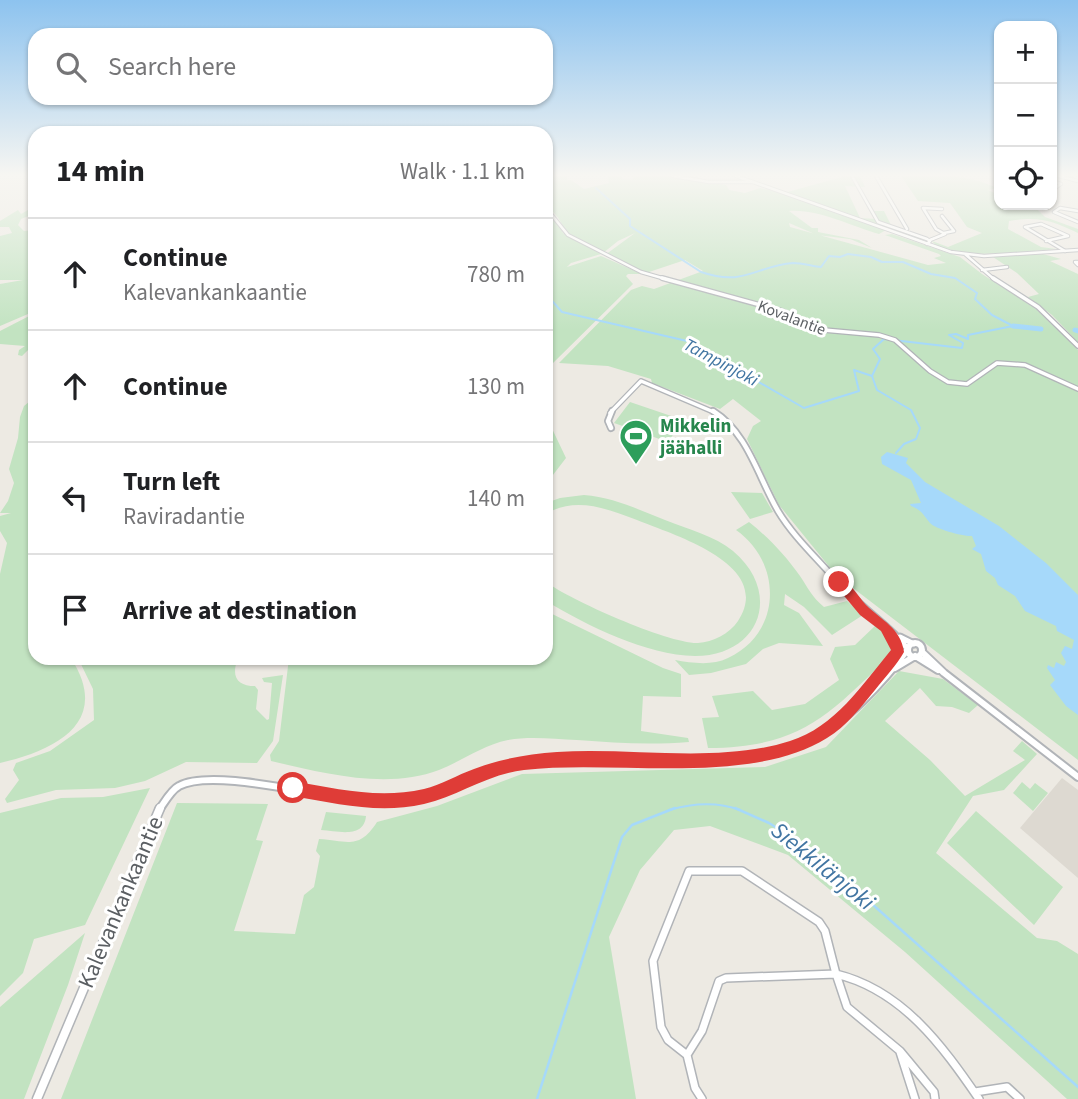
<!DOCTYPE html>
<html lang="en">
<head>
<meta charset="utf-8">
<style>
  body { margin:0; font-family:"Source Sans 3",sans-serif; background:#f6f6f6; color:#202124 }
  .controls { position:absolute; right:21px; top:21px; display:grid; overflow:hidden; border-radius:14px; box-shadow:0 2px 5px #0004 }
  .controls button { width:63px; height:63px; display:grid; place-items:center; padding:0; border:0; border-bottom:2px solid #e0e0e0; background:#fff; color:#202124; font:35px sans-serif }
  .stop { position:absolute; width:21px; height:21px; margin:-16px; border:5px solid #df3c37; border-radius:50%; background:#fff }
  .stop.end { background:#df3c37; border-color:#fff; box-shadow:0 2px 7px #0008 }
  .list { margin:0; padding:0; list-style:none }
  h2 { display:flex; justify-content:space-between; align-items:center; height:91px; margin:0; padding:0 28px; font-size:30px }
  h2 small { font-size:23px; font-weight:400; color:#757577 }
  .list li { display:grid; grid-template-columns:46px 1fr auto; gap:21px; align-items:center; box-sizing:border-box; height:112px; padding:0 28px; border-top:2px solid #e0e0e0 }
  .list b { display:block; font-size:26px; white-space:nowrap }
  .list p { margin:0; font-size:23px; white-space:nowrap; color:#757577 }
  .list em { font-size:23px; font-style:normal; color:#757577 }
  .icon { flex:none; width:38px; height:38px; fill:none; stroke:currentColor; stroke-width:2; stroke-linecap:round; stroke-linejoin:round }
  .map { position:relative; flex:none; width:1078px; height:1099px; overflow:hidden }
  .search { position:absolute; background:#fff; box-shadow:0 2px 5px #0004; left:28px; top:28px; width:525px; height:77px; display:flex; align-items:center; gap:18px; box-sizing:border-box; padding:0 24px; border-radius:21px; color:#757577; font-size:26px }
  .panel { position:absolute; background:#fff; box-shadow:0 2px 5px #0004; left:28px; top:126px; width:525px; height:539px; border-radius:21px }
  .map>svg:first-child { display:block }
  .education { fill:#ddd9d1 }
  .green { fill:#c2e3c1 }
  .water { fill:#a6d9fa }
  .lines { fill:none; stroke-linecap:round; stroke-linejoin:round }
  .stream-far1 { stroke:#a6d9fa; stroke-width:2 }
  .stream { stroke:#a6d9fa; stroke-width:2.5 }
  .river { stroke:#a6d9fa; stroke-width:5 }
  .minor-far4-casing { stroke:#b1b4b8; stroke-width:4.5 }
  .minor-far3-casing { stroke:#b1b4b8; stroke-width:6 }
  .minor-far2-casing { stroke:#b1b4b8; stroke-width:8 }
  .minor-far1-casing { stroke:#b1b4b8; stroke-width:9 }
  .minor-casing { stroke:#b1b4b8; stroke-width:10 }
  .tertiary-far3-casing { stroke:#b1b4b8; stroke-width:4.5 }
  .tertiary-far2-casing { stroke:#b1b4b8; stroke-width:6 }
  .tertiary-far1-casing { stroke:#b1b4b8; stroke-width:10 }
  .tertiary-casing { stroke:#b1b4b8; stroke-width:11 }
  .minor-far4 { stroke:#fff; stroke-width:2.5 }
  .minor-far3 { stroke:#fff; stroke-width:3.5 }
  .minor-far2 { stroke:#fff; stroke-width:4.5 }
  .minor-far1 { stroke:#fff; stroke-width:5 }
  .minor { stroke:#fff; stroke-width:7 }
  .tertiary-far3 { stroke:#fff; stroke-width:2.5 }
  .tertiary-far2 { stroke:#fff; stroke-width:3.5 }
  .tertiary-far1 { stroke:#fff; stroke-width:6 }
  .tertiary { stroke:#fff; stroke-width:8 }
  .route { fill:#df3c37 }
  .labels { text-anchor:middle; stroke-width:6; stroke-linejoin:round; paint-order:stroke }
  .far-street-label { font-size:16px; fill:#5b5f63; stroke:#fff }
  .far-water-label { font-size:18px; font-style:italic; fill:#4175a2; stroke:#fff }
  .leisure-label { font-size:19px; font-weight:bold; fill:#27864d; stroke:#fff; text-anchor:start }
  .near-street-label { font-size:23px; fill:#5b5f63; stroke:#fff }
  .near-water-label { font-size:24px; font-style:italic; fill:#4175a2; stroke:#fff }
</style>
</head>
<body>
<div class="map">
<svg width="1078" height="1099" viewBox="0 0 1078 1099">
  <rect width="100%" height="100%" fill="#edeae3"/>
  <path class="education" d="M1062,778L1078,790V878L1020,828Z"/>
  <path class="green" d="M546,176H567V180H571L584,189L609,183L608,176H622V179L632,180L635,176H671L726,185L729,190L745,193L760,188L784,193L845,176H860L865,187L845,186L860,218L876,219L872,211H884L892,227L927,239L929,243L886,230L879,234C850,226 819,209 789,211L812,228H818V232L859,240L872,248L850,239L817,235L789,223L790,227L928,265L946,263L934,258L941,256L939,254L885,235L892,234L960,257L982,274L1036,309L1078,350V760L836,575L779,505L747,439L753,426L761,421L733,399L720,409L652,383L651,379L608,366L559,363L631,290L642,286L654,289L703,271L685,260L646,273L605,255L635,233L618,241L603,253C591,247 572,240 564,228C558,218 557,213 546,207Z
    M901,176C937,176 965,173 997,188L988,190L999,195V205H1039L1036,208L1045,217L1078,229V233C1051,220 1039,216 1009,221L1008,229L1041,247L1056,249C1031,251 946,262 932,241L948,247L982,233L967,227L950,203L918,201Z
    M18,210L21,214L28,210L31,215L21,219L18,225L24,231L35,230V311L0,326V284L23,280H0V236L12,233L9,227H0V221Z
    M546,210L556,217L563,233L601,254L571,263L567,267L601,256L642,274H628L626,276L633,284L553,363H546Z
    M1043,254L1061,259L1050,261L1078,274V342L1052,315L1028,297L1039,294L1017,273L993,257Z
    M35,313V343L22,356L18,355L19,350L25,346L0,344V331Z
    M35,397V658H71C112,722 56,750 0,763V574L7,543L0,531V516L11,513H0L8,501L14,483L9,469L18,438L20,417L24,406Z
    M630,402L683,420L668,442L614,423Z
    M546,416L566,458L546,484Z
    M731,492L762,493L773,512L750,519Z
    M584,495C613,497 639,510 665,520C687,529 715,536 733,551C783,593 760,656 695,656C646,655 588,626 546,601V582C570,600 669,644 698,643C713,642 729,634 738,621C775,564 673,535 637,520C608,509 575,496 546,514V503L560,498Z
    M749,522C769,538 785,555 800,576C808,588 812,597 824,607L847,601L863,615L832,635L804,607L785,594L784,605L799,613L823,646L779,643L763,649L746,664L711,673L689,675L675,660C692,663 712,666 728,658C782,633 783,563 736,530Z
    M546,611L663,668L681,674V697L643,696L641,731L688,738L689,742C651,745 615,743 577,740C554,739 530,736 508,740C483,745 462,761 439,770C387,790 323,773 271,761L270,755L279,741L289,658H546Z
    M876,625L891,640V655C827,716 802,747 708,748L702,718L719,717L712,696L753,691L772,710L805,704L839,680L830,659L835,647L855,645Z
    M78,658H268L237,661C231,678 239,686 255,686L258,690L256,709L267,720L269,719L272,683L264,682L262,678L283,675L273,741L257,763L186,762L145,781L115,788L56,790L7,803L5,799L19,780L13,770L16,763L50,751L94,720L93,689Z
    M899,671L943,679L978,705L969,713L952,707L936,706L920,688L885,721L930,760L965,796L1025,760L1013,751L1022,741L1037,754L1004,790L973,796L936,853L1037,938L1057,941L1078,954V1099H1067L905,952L788,855L710,826L674,830L640,870L609,937L636,1099H61L177,803L268,804L256,840L263,841L234,931L295,934L304,895L314,887L320,856L316,851L319,839C348,841 359,850 377,822L437,806L522,774L765,767L826,747Z
    M1022,782L1030,789L1035,783L1048,793L1033,811L1013,793Z
    M150,788L85,925L34,939L23,973L0,996V813L61,798L103,797Z
    M976,811L1063,887L1034,925L947,843Z
    M326,812L366,816C364,839 338,831 321,830Z
    M85,933L68,985L24,1099H0V1007Z"/>
  <path class="water" d="M887,452L908,458L906,463L925,482L999,526L1046,563L1078,595V715L1066,706L1050,685L1055,680L1047,668L1048,665L1054,668L1056,662L1064,666L1066,662L1061,653L1065,646L1072,649L1074,640L1057,631L1056,626L1025,611L1015,596L998,585L995,578L986,571L981,554L972,549L976,546L972,536C965,537 935,529 930,523C923,515 922,510 911,506L910,504L921,503L911,480L882,464L881,457Z"/>
  <g class="lines">
    <path class="stream-far1" d="M596,188L630,219V226L701,272C745,287 755,266 793,263C802,263 812,266 821,267L829,256L840,257L848,254L871,257L882,262H903L931,274L955,278L977,293L975,299L992,315L1013,326
      M546,294L562,312L687,341L804,408L859,391L854,370L872,376
      M896,453L904,444L916,439L920,428L911,410L877,390L872,376L880,359L873,349L884,339L962,348L963,343L949,335L956,334L968,339V335L1013,326
      M669,810C693,803 716,801 740,810"/>
    <path class="stream" d="M735,808L769,823L809,848L1078,1087
      M537,1099L622,837L632,825L675,808"/>
    <path class="river" d="M1013,326L1041,329
      M1075,330L1078,331"/>
    <defs>
      <path id="minor-far4" d="M673,176L709,182H753
        M852,176L878,222L927,239L930,241L927,244
        M876,176L907,229
        M1052,181L1061,184L1055,188
        M546,208L568,235L641,272L669,280
        M1078,211L1060,208L1054,212L1078,222
        M942,216L954,231L944,233
        M930,240L945,234L936,229L923,208L942,209
        M1046,241L1068,236L1041,224L1025,227L1065,251
        M1078,262H1075L1078,265
        M982,270L1007,267"/>
      <path id="minor-far3" d="M662,278L782,311L824,330L879,335L895,340L930,371L948,382L967,384L997,363L1025,365L1078,389
        M610,413L641,381L716,413"/>
      <path id="minor-far2" d="M713,411C748,433 758,477 778,511C794,538 821,562 841,586
        M611,428L608,421L612,411"/>
      <path id="minor-far1" d="M840,584C860,608 887,624 907,648
        M900,637L914,644"/>
      <path id="minor" d="M900,1052L915,1099
        M687,1055L668,1040L661,1027L653,961L689,871H742L819,922L825,931L836,974C902,990 942,1045 979,1099
        M975,1092L1007,1087L1020,1099
        M702,1099L695,1088L687,1055L702,1031L719,981L726,978L836,974L847,1007L900,1051L934,1092L935,1099"/>
      <path id="tertiary-far3" d="M736,176L951,252L984,256L1078,250
        M1059,176L1078,181
        M965,254L995,280"/>
      <path id="tertiary-far2" d="M993,278L1038,307L1078,346"/>
      <path id="tertiary-far1" d="M908 650a7 7 0 1 1 14 0a7 7 0 1 1-14 0Z
        M923,653L944,673L1078,777
        M917,657L938,670
        M895,668L915,656
        M857,700L897,652V643L885,627
        M159,810C164,803 171,790 179,786C215,766 337,802 383,802C437,802 482,766 535,761C619,754 731,777 808,741C845,724 884,681 908,649"/>
      <path id="tertiary" d="M37,1099L160,808"/>
    </defs>
    <use href="#minor-far4" class="minor-far4-casing"/>
    <use href="#minor-far3" class="minor-far3-casing"/>
    <use href="#minor-far2" class="minor-far2-casing"/>
    <use href="#minor-far1" class="minor-far1-casing"/>
    <use href="#minor" class="minor-casing"/>
    <use href="#tertiary-far3" class="tertiary-far3-casing"/>
    <use href="#tertiary-far2" class="tertiary-far2-casing"/>
    <use href="#tertiary-far1" class="tertiary-far1-casing"/>
    <use href="#tertiary" class="tertiary-casing"/>
    <use href="#minor-far4" class="minor-far4"/>
    <use href="#minor-far3" class="minor-far3"/>
    <use href="#minor-far2" class="minor-far2"/>
    <use href="#minor-far1" class="minor-far1"/>
    <use href="#minor" class="minor"/>
    <use href="#tertiary-far3" class="tertiary-far3"/>
    <use href="#tertiary-far2" class="tertiary-far2"/>
    <use href="#tertiary-far1" class="tertiary-far1"/>
    <use href="#tertiary" class="tertiary"/>
  </g>
  <linearGradient id="sky" x2="0" y2="1"><stop stop-color="#8dc3ef"/><stop offset="0.53" stop-color="#f7f6f2"/><stop offset="1" stop-color="#f7f6f2" stop-opacity="0"/></linearGradient>
  <rect width="1078" height="330" fill="url(#sky)"/>
  <path class="route" d="M839,577C850,582 858,596 866,605C881,620 901,628 904,652C897,665 885,677 875,690C860,708 847,726 827,738C748,787 615,759 524,770C488,774 458,796 424,804C379,814 338,804 293,796L288,794L285,788L288,783L293,781C337,789 379,799 424,789C441,785 457,775 474,769C500,759 528,754 557,752C632,747 718,764 790,741C835,727 862,685 891,650L881,631L860,615L835,585V579Z"/>
  <defs>
    <symbol id="stadium-pin" viewBox="-11 -11 22 30"><path d="M0 17L-7.5 6A9.5 9.5 0 1 1 7.5 6Z" fill="#2e9e5b" stroke="#fff"/><path d="M0-5a6.5 5 0 1 0 0 10a6.5 5 0 1 0 0-10ZM-3.5-1.8h7v3.6h-7Z" fill="#fff"/></symbol>
  </defs>
  <g fill-rule="evenodd">
    <use href="#stadium-pin" x="617" y="417" width="38" height="52"/>
  </g>
  <g class="labels">
    <g class="far-street-label">
      <text transform="translate(792 317) rotate(21)" y="6">Kovalantie</text>
    </g>
    <g class="far-water-label">
      <text transform="translate(721 362) rotate(28)" y="6">Tampinjoki</text>
    </g>
    <g class="leisure-label">
      <text x="660" y="432">Mikkelin<tspan x="660" dy="22">jäähalli</tspan></text>
    </g>
    <g class="near-street-label">
      <text transform="translate(120 902) rotate(-67)" y="8">Kalevankankaantie</text>
    </g>
    <g class="near-water-label">
      <text transform="translate(823 866) rotate(39)" y="8">Siekkilänjoki</text>
    </g>
  </g>
</svg>
<div class="controls">
<button>+</button>
<button>−</button>
<button><svg class="icon" aria-label="locate" viewBox="0 0 24 24"><circle cx="12" cy="12" r="6"/><path d="M12 2v4M12 18v4M2 12h4M18 12h4"/></svg></button>
</div>
<div class="stop" style="left:293px;top:788px"></div>
<div class="stop end" style="left:839px;top:582px"></div>
<div class="search"><svg class="icon" aria-label="search" viewBox="0 0 24 24"><circle cx="10" cy="10" r="6"/><path d="M15 15l6 6"/></svg>Search here</div>
<section class="panel">
<h2>14 min<small>Walk · 1.1 km</small></h2>
<ul class="list">
<li><svg class="icon" aria-label="ahead" viewBox="0 0 24 24"><path d="M12 20V5M6 11l6-6 6 6"/></svg><div><b>Continue</b><p>Kalevankankaantie</p></div><em>780 m</em></li>
<li><svg class="icon" aria-label="ahead" viewBox="0 0 24 24"><path d="M12 20V5M6 11l6-6 6 6"/></svg><div><b>Continue</b></div><em>130 m</em></li>
<li><svg class="icon" aria-label="left" viewBox="0 0 24 24"><path d="M17 20v-9H6M10 6l-5 5 5 5"/></svg><div><b>Turn left</b><p>Raviradantie</p></div><em>140 m</em></li>
<li><svg class="icon" aria-label="arrive" viewBox="0 0 24 24"><path d="M6 21V4h12l-3 4 3 4H6"/></svg><div><b>Arrive at destination</b></div></li>
</ul>
</section>
</div>
</body>
</html>
